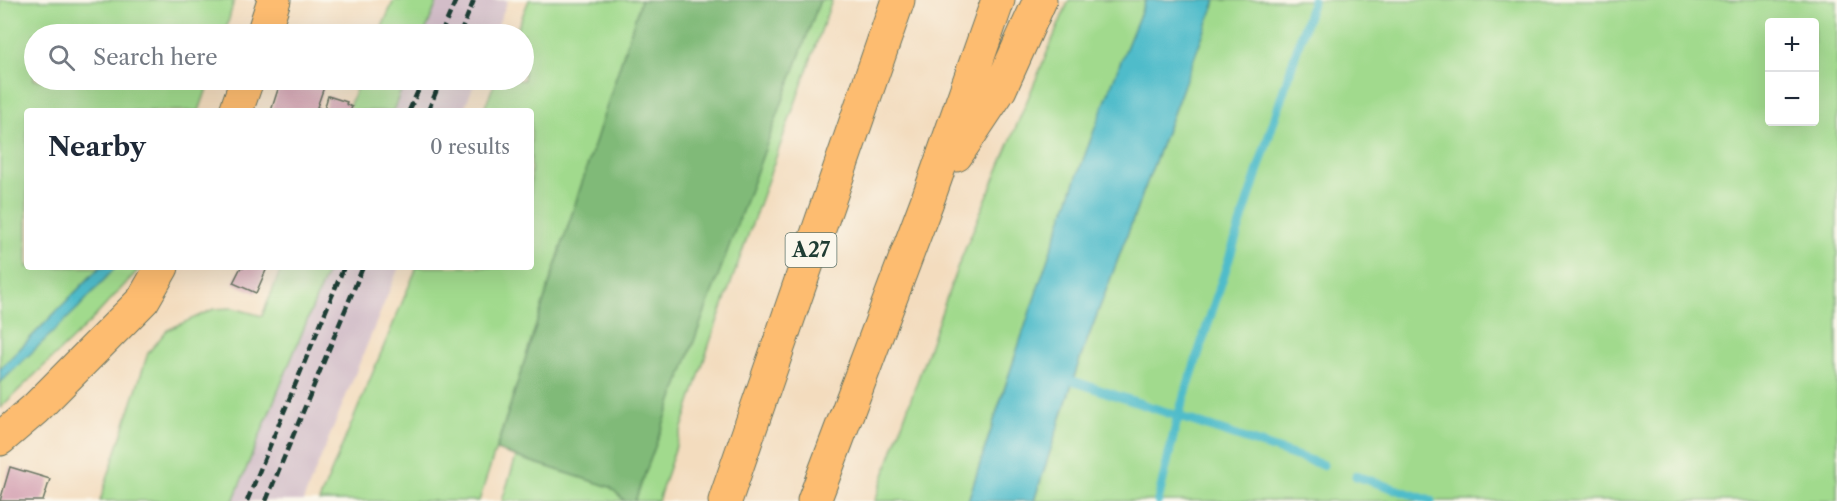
<!DOCTYPE html>
<html lang="en">
<head>
<meta charset="utf-8">
<style>
  body { margin:0; font-family:"Libre Caslon Text",serif; background:#f6f6f7; color:#1f2937 }
  .controls { position:absolute; right:18px; top:18px; display:grid; overflow:hidden; border-radius:6px; box-shadow:0 6px 24px #0002 }
  .controls button { width:54px; height:54px; display:grid; place-items:center; padding:0; border:0; border-bottom:2px solid #e0e1e3; background:#fff; color:#1f2937; font:30px sans-serif }
  .list { margin:0; padding:0; list-style:none }
  h2 { display:flex; justify-content:space-between; align-items:center; height:78px; margin:0; padding:0 24px; font-size:26px }
  h2 small { font-size:20px; font-weight:400; color:#747a83 }
  .icon { flex:none; width:33px; height:33px; fill:none; stroke:currentColor; stroke-width:2; stroke-linecap:round; stroke-linejoin:round }
  .map { position:relative; flex:none; width:1837px; height:501px; overflow:hidden }
  .search { position:absolute; background:#fff; box-shadow:0 6px 24px #0002; left:24px; top:24px; width:510px; height:66px; display:flex; align-items:center; gap:15px; box-sizing:border-box; padding:0 21px; border-radius:33px; color:#747a83; font-size:22px }
  .panel { position:absolute; background:#fff; box-shadow:0 6px 24px #0002; left:24px; top:108px; width:510px; height:162px; border-radius:6px }
  .map>svg:first-child { display:block }
  .industrial { fill:#d2bdc8 }
  .green { fill:#a1da8d; stroke:#608c60; stroke-width:1.5; fill-rule:evenodd }
  .forest { fill:#80ba78; stroke:#507c56; stroke-width:1.5 }
  .water { fill:#50bcca; stroke:#387c7f; stroke-width:1.5 }
  .lines { fill:none; stroke-linecap:round; stroke-linejoin:round }
  .stream { stroke:#50bcca; stroke-width:9 }
  .building { fill:#d29bae }
  .major-casing { stroke:#697564; stroke-width:35 }
  .highway-casing { stroke:#697564; stroke-width:35 }
  .major { stroke:#fdbc6f; stroke-width:33 }
  .highway { stroke:#fdbc6f; stroke-width:33 }
  .rail { stroke:#1f3d34; stroke-width:4.5; stroke-dasharray:9 4.5; stroke-linecap:butt }
  .labels { text-anchor:middle; stroke-width:4.5; stroke-linejoin:round; paint-order:stroke }
  .shield { fill:#fbf7ec; stroke:#61756b; stroke-width:1.5 }
  .shield-label { font-size:20px; font-weight:bold; fill:#1f3d34 }
</style>
</head>
<body>
<div class="map">
<svg width="1837" height="501" viewBox="0 0 1837 501">
  <rect width="100%" height="100%" fill="#fbf7ec"/>
  <filter id="ink" filterUnits="userSpaceOnUse"><feTurbulence type="fractalNoise" baseFrequency=".0167" numOctaves="2"/><feDisplacementMap in="SourceGraphic" scale="12" xChannelSelector="R" yChannelSelector="G"/><feConvolveMatrix kernelMatrix="1 2 1 2 8 2 1 2 1" color-interpolation-filters="sRGB"/></filter>
  <filter id="wash" filterUnits="userSpaceOnUse"><feTurbulence type="fractalNoise" baseFrequency=".008" numOctaves="4" result="noise"/><feDisplacementMap in="SourceGraphic" scale="24" xChannelSelector="R" yChannelSelector="G"/><feGaussianBlur stdDeviation="1.35" result="paint"/><feColorMatrix in="noise" values="0 0 0 0 0 0 0 0 0 0 0 0 0 0 0 0 0 1.4 0 .05"/><feComposite in="paint" operator="in"/></filter>
  <g filter="url(#wash)">
    <rect width="100%" height="100%" fill="#f3dcbe"/>
    <path class="industrial" d="M438,0H508L494,34H424Z
      M405,80H476L463,111H393Z
      M329,267H399L303,501H233Z"/>
    <path class="green" d="M0,0H234L225,34H34V80H210L199,111H27V267H100L0,369Z
      M394,0H438L424,34H379Z
      M529,0H641L479,501H319L417,267H531V111H483L496,80H524V34H515Z
      M820,0H832L711,339L658,501H635Z
      M1069,0H1146C1078,163 1022,333 968,501H875L956,271Z
      M1216,0H1837V501H1034L1079,362ZM1770,22H1814V122H1770Z
      M360,80H405L393,111H347Z
      M116,267H141L91,321L0,408V383Z
      M282,267H329L233,501H100L148,353L167,330L214,309L233,308L262,316Z
      M516,457L610,487L625,501H502Z"/>
    <path class="forest" d="M641,0H820L636,498L635,501H625L610,487L496,450Z"/>
    <path class="water" d="M1146,0H1216L1079,362L1034,501H968C1022,333 1077,163 1146,0Z
      M100,267H116L78,308L0,383V369Z"/>
    <g class="lines">
      <path class="stream" d="M1064,378L1323,465
        M1356,476L1431,501
        M1158,501L1178,416L1313,0"/>
    </g>
    <g id="blocks">
      <path class="building" d="M281,80H299L324,87L317,107L321,109L320,111H271Z
        M328,96L347,102L346,104L352,107L350,111L324,110Z
        M241,267L267,268L256,293L233,283Z
        M10,467L50,479L43,501H0Z"/>
    </g>
  </g>
  <g filter="url(#ink)">
    <use href="#blocks" fill-opacity="0" stroke="#697564" stroke-width="1.5"/>
    <g class="lines">
      <defs>
        <path id="major" d="M263,34L274,0
          M236,111L247,80
          M0,439L35,409L143,300L162,267"/>
        <path id="highway" d="M956,155L1000,89L1040,0
          M725,501L898,0
          M814,501L929,196L998,0"/>
      </defs>
      <use href="#major" class="major-casing"/>
      <use href="#highway" class="highway-casing"/>
      <use href="#major" class="major"/>
      <use href="#highway" class="highway"/>
      <path class="rail" d="M441,34L456,0
        M460,34L474,0
        M409,111L423,80
        M428,111L441,80
        M247,501L344,267
        M266,501L363,267"/>
    </g>
  </g>
  <g class="labels">
    <rect class="shield" x="785.5" y="233" width="51" height="34" rx="4.5"/>
    <g class="shield-label">
      <text x="811" y="257">A27</text>
    </g>
  </g>
</svg>
<div class="controls">
<button>+</button>
<button>−</button>
</div>
<div class="search"><svg class="icon" aria-label="search" viewBox="0 0 24 24"><circle cx="10" cy="10" r="6"/><path d="M15 15l6 6"/></svg>Search here</div>
<section class="panel">
<h2>Nearby<small>0 results</small></h2>
<ul class="list">
</ul>
</section>
</div>
</body>
</html>
